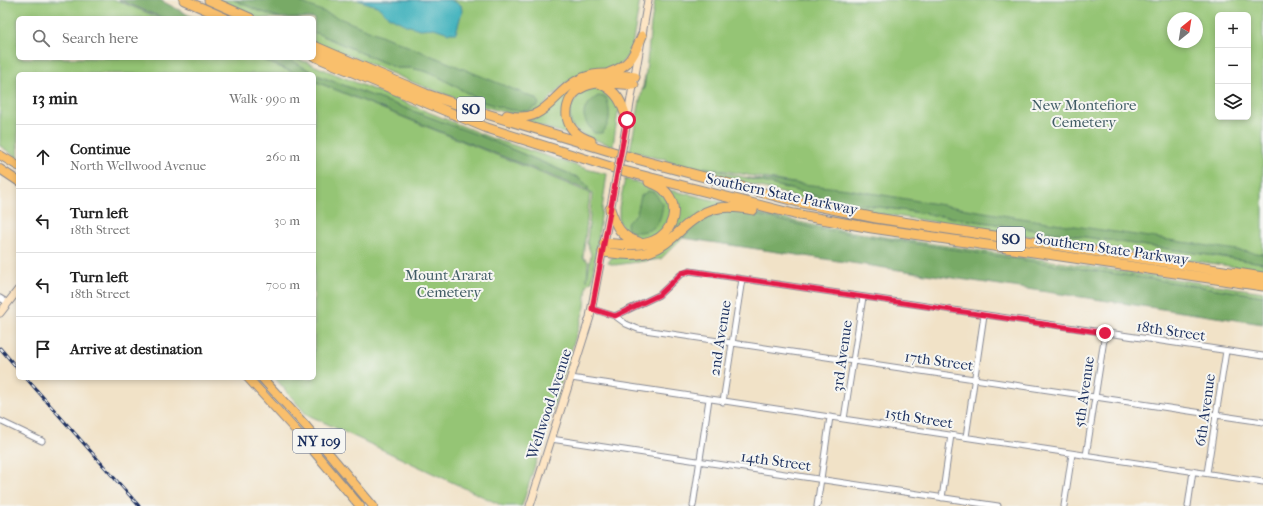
<!DOCTYPE html>
<html lang="en">
<head>
<meta charset="utf-8">
<style>
  body { margin:0; font-family:"IM FELL French Canon",serif; background:#f6f6f6; color:#222 }
  .controls { position:absolute; right:12px; top:12px; display:grid; overflow:hidden; border-radius:6px; box-shadow:0 2px 6px #0003 }
  .controls button { width:36px; height:36px; display:grid; place-items:center; padding:0; border:0; border-bottom:1px solid #e0e0e0; background:#fff; color:#222; font:20px sans-serif }
  .compass { position:absolute; left:1167px; top:12px; width:36px; height:36px; border-radius:50%; background:#fff; box-shadow:0 2px 6px #0003; rotate:30deg }
  .stop { position:absolute; width:12px; height:12px; margin:-9px; border:3px solid #e11d48; border-radius:50%; background:#fff }
  .stop.end { background:#e11d48; border-color:#fff; box-shadow:0 1px 4px #0008 }
  .list { margin:0; padding:0; list-style:none }
  h2 { display:flex; justify-content:space-between; align-items:center; height:52px; margin:0; padding:0 16px; font-size:17px }
  h2 small { font-size:13px; font-weight:400; color:#767676 }
  .list li { display:grid; grid-template-columns:26px 1fr auto; gap:12px; align-items:center; box-sizing:border-box; height:64px; padding:0 16px; border-top:1px solid #e0e0e0 }
  .list b { display:block; font-size:15px; white-space:nowrap }
  .list p { margin:0; font-size:13px; white-space:nowrap; color:#767676 }
  .list em { font-size:13px; font-style:normal; color:#767676 }
  .icon { flex:none; width:22px; height:22px; fill:none; stroke:currentColor; stroke-width:2; stroke-linecap:round; stroke-linejoin:round }
  .map { position:relative; flex:none; width:1263px; height:506px; overflow:hidden }
  .search { position:absolute; background:#fff; box-shadow:0 2px 6px #0003; left:16px; top:16px; width:300px; height:44px; display:flex; align-items:center; gap:10px; box-sizing:border-box; padding:0 14px; border-radius:6px; color:#767676; font-size:15px }
  .panel { position:absolute; background:#fff; box-shadow:0 2px 6px #0003; left:16px; top:72px; width:300px; height:308px; border-radius:6px }
  .map>svg:first-child { display:block }
  .green { fill:#95c574; stroke:#587a69; fill-rule:evenodd }
  .forest { fill:#78aa66; stroke:#4a6c62 }
  .water { fill:#45b4be; stroke:#30728e }
  .lines { fill:none; stroke-linecap:round; stroke-linejoin:round }
  .street-casing { stroke:#868892; stroke-width:7 }
  .secondary-casing { stroke:#868892; stroke-width:9 }
  .primary-casing { stroke:#868892; stroke-width:10 }
  .highway-casing { stroke:#868892; stroke-width:11 }
  .street { stroke:#fff; stroke-width:5 }
  .secondary { stroke:#fde5c4; stroke-width:7 }
  .primary { stroke:#f9bf6c; stroke-width:8 }
  .highway { stroke:#f9bf6c; stroke-width:9 }
  .rail-casing { stroke:#1b2f5e; stroke-width:3 }
  .rail { stroke:#f6f6f2; stroke-width:1.5; stroke-dasharray:4.5; stroke-linecap:butt }
  .secondary-bridge-casing { stroke:#868892; stroke-width:9; stroke-linecap:butt }
  .secondary-bridge { stroke:#fde5c4; stroke-width:7 }
  .route { stroke:#e11d48; stroke-width:5 }
  .labels { text-anchor:middle; stroke-width:4; stroke-linejoin:round; paint-order:stroke }
  .shield { fill:#f6f6f2; stroke:#5d6b8a; stroke-width:1 }
  .shield-label { font-size:14px; font-weight:bold; fill:#1b2f5e }
  .park-label { font-size:15px; fill:#405c65; stroke:#f6f6f2 }
  .street-label { font-size:15px; fill:#1b2f5e; stroke:#f6f6f2 }
</style>
</head>
<body>
<div class="map">
<svg width="1263" height="506" viewBox="0 0 1263 506">
  <rect width="100%" height="100%" fill="#f6f6f2"/>
  <filter id="ink" filterUnits="userSpaceOnUse"><feTurbulence type="fractalNoise" baseFrequency=".025" numOctaves="2"/><feDisplacementMap in="SourceGraphic" scale="8" xChannelSelector="R" yChannelSelector="G"/><feConvolveMatrix kernelMatrix="1 2 1 2 8 2 1 2 1" color-interpolation-filters="sRGB"/></filter>
  <filter id="wash" filterUnits="userSpaceOnUse"><feTurbulence type="fractalNoise" baseFrequency=".012" numOctaves="4" result="noise"/><feDisplacementMap in="SourceGraphic" scale="16" xChannelSelector="R" yChannelSelector="G"/><feGaussianBlur stdDeviation="0.9" result="paint"/><feColorMatrix in="noise" values="0 0 0 0 0 0 0 0 0 0 0 0 0 0 0 0 0 1.4 0 .05"/><feComposite in="paint" operator="in"/></filter>
  <g filter="url(#wash)">
    <rect width="100%" height="100%" fill="#f1e2c7"/>
    <path class="green" d="M0,0H116L160,18H18V58H258L297,74H18V158L0,146Z
      M218,0H234L259,11L281,18H258Z
      M295,0H640L631,52L617,68L580,75L564,84L540,110L518,116L464,101L417,84L356,58L314,43V32L396,68H411L432,73L483,102L510,110Z
      M655,0H1263V256L780,181L704,167L832,200L1263,263V271L848,209L811,201L666,161L667,159L656,158L630,150L645,76L644,90L651,24ZM1218,15H1248V117H1218ZM1173,18H1197V42H1173Z
      M287,58H296L494,139L590,170L607,174L592,281L587,285L585,307L522,506H503L306,414L275,378H314V81L590,193L583,258L588,261L587,281L591,254L587,243L592,194L589,191L586,184L577,177L483,137L319,76Z
      M602,80L567,101L574,136L525,122V120C547,119 555,99 571,87C578,82 593,82 602,80Z
      M603,88L613,93L621,112H618L613,146C603,142 581,137 574,128C563,113 575,93 590,89C594,88 599,88 603,88Z
      M625,179L657,188L671,204V215L662,233L641,240L630,238L619,222V207Z
      M665,189L727,203L715,206L668,241L635,253L614,250L615,247H645L675,222Z
      M733,208L822,227L886,237L1263,292V296L819,229L734,210L717,213L696,224L661,259L615,265L608,263L612,257C631,255 645,260 663,249C694,232 692,212 733,208Z"/>
    <path class="forest" d="M119,0H160L194,18H163Z
      M234,0H295L537,99L539,105L528,111L510,110L483,102L432,73L411,68H396L314,32V18H281L259,11Z
      M259,58H287L319,76L483,137L577,177L587,185L589,191L314,81V74H297Z
      M598,96L606,97C610,110 612,122 602,133H594C580,117 580,108 598,96Z
      M748,178L847,189L1014,217L1263,254V263L832,200Z
      M648,191L654,192L663,204C660,229 652,233 628,232L627,223L637,213L641,196Z
      M734,210L819,229L1263,296V324L683,238C696,220 713,214 734,210Z"/>
    <path class="water" d="M358,0H450L461,5L462,11L456,33H449L434,28L420,29L406,25L388,16L377,6Z"/>
  </g>
  <g filter="url(#ink)">
    <g class="lines">
      <defs>
        <path id="street" d="M0,298L8,303
          M592,309L615,316L626,324L638,329L1263,422
          M615,316L659,295L680,275L690,271L1263,356
          M571,378L1263,482
          M723,402L742,279
          M844,419L863,297
          M0,421L42,441
          M966,437L984,315
          M551,439L998,506
          M1086,456L1105,333
          M1207,473L1226,351
          M942,498L951,435
          M693,506L709,399
          M817,506L830,417
          M1064,506L1072,454
          M1188,506L1193,471"/>
        <path id="secondary" d="M623,144L648,0
          M0,313L18,290
          M530,506L590,317L616,179"/>
        <path id="primary" d="M0,155L18,166
          M0,169L18,181
          M248,378L300,435L360,506
          M262,378L306,426L373,506"/>
        <path id="highway" d="M184,0L225,18
          M209,0L250,18
          M314,46L426,94L480,112L633,158L798,202L876,218L1263,277
          M314,56L487,128L620,170L794,214L872,228L1263,286
          M609,73C631,65 633,56 642,36
          M601,84C618,92 622,103 627,120
          M507,115C547,126 552,90 583,78C600,71 618,75 635,77
          M591,141C585,139 579,136 575,132C560,118 567,93 585,86C600,80 618,84 634,85
          M610,209C616,226 620,237 639,242
          M604,243C620,244 638,247 653,241C673,233 681,207 665,191C661,186 655,184 649,182
          M603,252C619,254 635,257 651,251C663,247 672,239 681,230C704,208 721,203 753,210"/>
      </defs>
      <use href="#street" class="street-casing"/>
      <use href="#secondary" class="secondary-casing"/>
      <use href="#primary" class="primary-casing"/>
      <use href="#highway" class="highway-casing"/>
      <use href="#street" class="street"/>
      <use href="#secondary" class="secondary"/>
      <use href="#primary" class="primary"/>
      <use href="#highway" class="highway"/>
      <defs>
        <path id="rail" d="M0,348L18,369
          M26,378L139,506"/>
      </defs>
      <use href="#rail" class="rail-casing"/>
      <use href="#rail" class="rail"/>
      <defs>
        <path id="secondary-bridge" d="M616,179L623,144"/>
      </defs>
      <use href="#secondary-bridge" class="secondary-bridge-casing"/>
      <use href="#secondary-bridge" class="secondary-bridge"/>
    </g>
  </g>
  <g class="lines" filter="url(#ink)">
    <path class="route" d="M627,120L592,309L615,316L659,295L682,273L690,271L1105,333"/>
  </g>
  <g class="labels">
    <g class="shield">
      <rect x="457" y="97" width="28" height="24" rx="3"/>
      <rect x="997" y="227" width="28" height="24" rx="3"/>
      <rect x="293" y="429" width="52" height="24" rx="3"/>
    </g>
    <g class="shield-label">
      <text x="471" y="114">SO</text>
      <text x="1011" y="244">SO</text>
      <text x="319" y="446">NY 109</text>
    </g>
    <g class="park-label">
      <text x="1084" y="110">New Montefiore<tspan x="1084" dy="17">Cemetery</tspan></text>
      <text x="449" y="280">Mount Ararat<tspan x="449" dy="17">Cemetery</tspan></text>
    </g>
    <g class="street-label">
      <text transform="translate(782 194) rotate(12)" y="5">Southern State Parkway</text>
      <text transform="translate(1112 249) rotate(8)" y="5">Southern State Parkway</text>
      <text transform="translate(1171 331) rotate(8)" y="5">18th Street</text>
      <text transform="translate(720 338) rotate(-81)" y="5">2nd Avenue</text>
      <text transform="translate(842 356) rotate(-82)" y="5">3rd Avenue</text>
      <text transform="translate(939 361) rotate(8)" y="5">17th Street</text>
      <text transform="translate(1084 392) rotate(-82)" y="5">5th Avenue</text>
      <text transform="translate(549 404) rotate(-72)" y="5">Wellwood Avenue</text>
      <text transform="translate(1205 410) rotate(-82)" y="5">6th Avenue</text>
      <text transform="translate(919 418) rotate(9)" y="5">15th Street</text>
      <text transform="translate(776 461) rotate(8)" y="5">14th Street</text>
    </g>
  </g>
</svg>
<div class="controls">
<button>+</button>
<button>−</button>
<button><svg class="icon" aria-label="layers" viewBox="0 0 24 24"><path d="M12 4l9 5-9 5-9-5zM3 14l9 5 9-5"/></svg></button>
</div>
<svg class="compass" viewBox="-18 -18 36 36"><path d="M0-13l5 13h-10z" fill="#e53935"/><path d="M0 13l5-13h-10z" fill="#767676"/></svg>
<div class="stop" style="left:627px;top:120px"></div>
<div class="stop end" style="left:1105px;top:333px"></div>
<div class="search"><svg class="icon" aria-label="search" viewBox="0 0 24 24"><circle cx="10" cy="10" r="6"/><path d="M15 15l6 6"/></svg>Search here</div>
<section class="panel">
<h2>13 min<small>Walk · 990 m</small></h2>
<ul class="list">
<li><svg class="icon" aria-label="ahead" viewBox="0 0 24 24"><path d="M12 20V5M6 11l6-6 6 6"/></svg><div><b>Continue</b><p>North Wellwood Avenue</p></div><em>260 m</em></li>
<li><svg class="icon" aria-label="left" viewBox="0 0 24 24"><path d="M17 20v-9H6M10 6l-5 5 5 5"/></svg><div><b>Turn left</b><p>18th Street</p></div><em>30 m</em></li>
<li><svg class="icon" aria-label="left" viewBox="0 0 24 24"><path d="M17 20v-9H6M10 6l-5 5 5 5"/></svg><div><b>Turn left</b><p>18th Street</p></div><em>700 m</em></li>
<li><svg class="icon" aria-label="arrive" viewBox="0 0 24 24"><path d="M6 21V4h12l-3 4 3 4H6"/></svg><div><b>Arrive at destination</b></div></li>
</ul>
</section>
</div>
</body>
</html>
